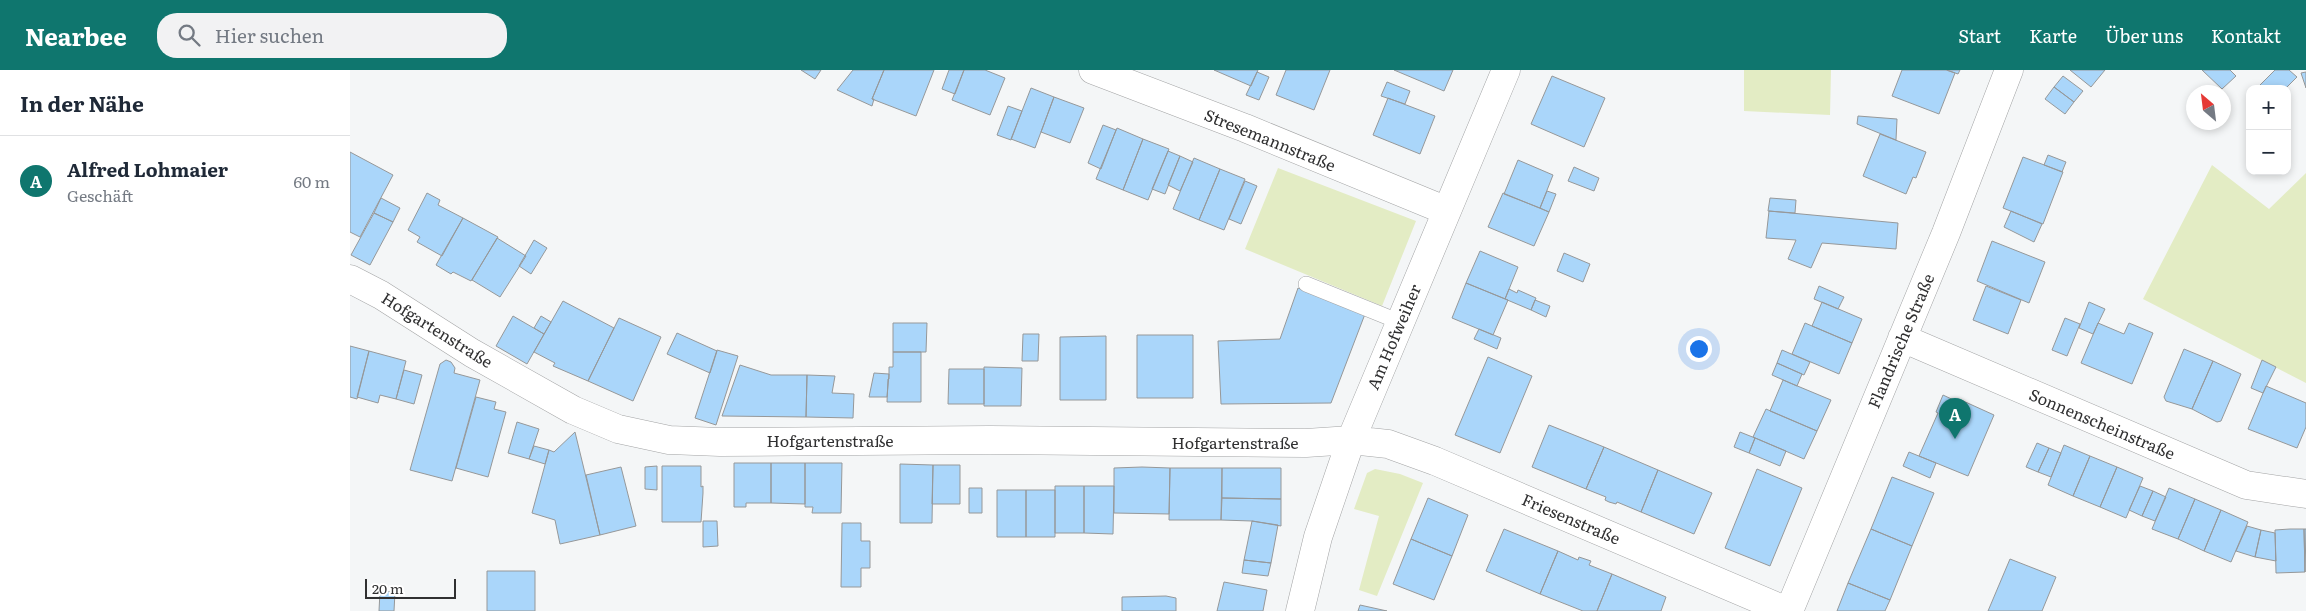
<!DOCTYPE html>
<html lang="de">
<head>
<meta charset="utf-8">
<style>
  body { margin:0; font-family:Literata,serif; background:#f2f2f3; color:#1f2937 }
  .controls { position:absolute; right:15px; top:15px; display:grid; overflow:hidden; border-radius:10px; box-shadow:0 2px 8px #0003 }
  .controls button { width:45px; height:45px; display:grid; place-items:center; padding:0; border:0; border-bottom:1px solid #e0e1e3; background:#fff; color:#1f2937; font:25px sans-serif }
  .compass { position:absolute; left:1836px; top:15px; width:45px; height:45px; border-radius:50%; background:#fff; box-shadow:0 2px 8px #0003; rotate:332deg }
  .scale { position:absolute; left:15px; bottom:12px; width:91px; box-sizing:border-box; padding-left:5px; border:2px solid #303031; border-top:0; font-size:14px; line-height:18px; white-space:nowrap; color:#303031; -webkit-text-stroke:4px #fff; paint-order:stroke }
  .you { position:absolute; left:1348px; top:278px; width:18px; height:18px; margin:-12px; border:4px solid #fff; border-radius:50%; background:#1a73e8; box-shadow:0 0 0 8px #1a73e833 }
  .badge { display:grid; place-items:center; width:32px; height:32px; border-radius:50%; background:#0f766e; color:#fff; font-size:16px; font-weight:700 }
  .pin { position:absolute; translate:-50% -41px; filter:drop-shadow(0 1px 2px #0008) }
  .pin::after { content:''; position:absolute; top:26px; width:18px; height:15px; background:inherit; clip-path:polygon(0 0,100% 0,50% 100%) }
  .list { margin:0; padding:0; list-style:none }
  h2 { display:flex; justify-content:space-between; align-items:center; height:65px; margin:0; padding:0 20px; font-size:21px }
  h2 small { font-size:16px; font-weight:400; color:#747a83 }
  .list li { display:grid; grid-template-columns:32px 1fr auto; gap:15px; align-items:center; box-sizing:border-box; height:90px; padding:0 20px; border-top:1px solid #e0e1e3 }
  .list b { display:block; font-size:19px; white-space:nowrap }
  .list p { margin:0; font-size:16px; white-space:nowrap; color:#747a83 }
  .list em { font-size:16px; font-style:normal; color:#747a83 }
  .icon { flex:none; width:28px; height:28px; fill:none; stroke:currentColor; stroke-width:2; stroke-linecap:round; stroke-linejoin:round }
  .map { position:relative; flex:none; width:1956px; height:541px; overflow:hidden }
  header { display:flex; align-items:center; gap:30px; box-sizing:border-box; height:70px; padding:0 25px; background:#0f766e; color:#fff }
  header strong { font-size:24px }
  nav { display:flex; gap:28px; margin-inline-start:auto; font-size:18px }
  .search { width:350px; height:45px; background:#f2f2f3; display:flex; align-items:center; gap:12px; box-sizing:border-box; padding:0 18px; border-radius:20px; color:#747a83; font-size:19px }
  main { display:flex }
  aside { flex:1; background:#fff }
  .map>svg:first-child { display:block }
  .green { fill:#e3ecc4 }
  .building { fill:#aad6fa; stroke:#969899 }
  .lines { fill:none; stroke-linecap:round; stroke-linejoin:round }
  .service-casing { stroke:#a3a4a5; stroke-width:16 }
  .minor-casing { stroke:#a3a4a5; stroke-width:29 }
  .service { stroke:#fff; stroke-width:15 }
  .minor { stroke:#fff; stroke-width:28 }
  .labels { text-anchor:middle; stroke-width:4.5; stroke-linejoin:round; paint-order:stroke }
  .street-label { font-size:16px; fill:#303031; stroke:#fff }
</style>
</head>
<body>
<header>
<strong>Nearbee</strong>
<div class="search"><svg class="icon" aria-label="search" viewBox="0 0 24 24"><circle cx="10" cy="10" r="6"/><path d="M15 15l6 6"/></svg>Hier suchen</div>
<nav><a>Start</a><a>Karte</a><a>Über uns</a><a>Kontakt</a></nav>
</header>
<main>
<aside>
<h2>In der Nähe<small></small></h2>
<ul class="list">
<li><span class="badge">A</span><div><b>Alfred Lohmaier</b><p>Geschäft</p></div><em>60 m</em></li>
</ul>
</aside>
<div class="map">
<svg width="1956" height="541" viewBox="0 0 1956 541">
  <rect width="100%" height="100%" fill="#f4f6f7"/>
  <path class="green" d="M1394,0H1481L1480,45L1394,41Z
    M1862,95L1919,139L1956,103V313L1793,229Z
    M928,98L1066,151L1032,236L895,179Z
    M1025,399L1050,404L1073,413L1027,526L1009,520L1029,446L1004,439L1017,403Z"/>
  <path class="building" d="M451,0H471L465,9Z
    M503,0H534L522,29H524L522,36L487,20Z
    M534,0H584L566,46L522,29Z
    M599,0H614L605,24L592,19Z
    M614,0H635L655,8L640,45L602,30Z
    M864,0H908L901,16Z
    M936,0H980L964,40L926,25Z
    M1044,0H1103L1094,21Z
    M1552,0H1596L1605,3L1589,44L1542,26Z
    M1597,0H1610L1608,4Z
    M1720,0H1755L1741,17Z
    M1852,0H1880L1886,6L1872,19Z
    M1925,0H1939L1947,7L1935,19H1906Z
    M907,2L919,7L909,30L896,25Z
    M1956,2V18L1951,3Z
    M1202,6L1255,28L1234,77L1181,54Z
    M1713,6L1733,21L1724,32L1704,17Z
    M1037,12L1060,21L1055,34L1031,26Z
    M1704,17L1724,32L1715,44L1695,29Z
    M681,18L704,27L685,78L661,69Z
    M704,27L734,38L720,73L691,62Z
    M1038,28L1085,46L1070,84L1023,65Z
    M658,36L672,41L661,70L647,65Z
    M1508,46L1547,49L1546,70L1507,54Z
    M753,55L766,60L751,99L738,93Z
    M767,58L793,69L773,120L746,109Z
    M1530,64L1576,82L1566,108L1563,107L1556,124L1513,106Z
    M793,69L819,79L798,130L773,120Z
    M818,81L830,86L815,124L802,119Z
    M0,82L43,105L10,167L0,162Z
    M1698,85L1716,92L1712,102L1694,95Z
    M830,86L843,92L830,121L818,115Z
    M1673,87L1713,102L1693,154L1653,138Z
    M844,88L870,99L849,150L823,139Z
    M1168,90L1203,105L1190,138L1154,124Z
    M1224,97L1249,108L1244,121L1218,111Z
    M870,99L895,109L874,160L849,150Z
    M895,111L907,116L891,154L879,149Z
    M1197,121L1206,124L1199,142L1190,138Z
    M77,123L90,130L88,135L113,148L92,186L67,172L70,167L58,160Z
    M1153,123L1199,142L1184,176L1138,157Z
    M31,128L50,138L43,152L24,143Z
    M1420,128L1446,130L1445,143L1418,141Z
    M1419,141L1548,153L1546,179L1472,173L1461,198L1438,189L1446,170L1416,168Z
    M1661,141L1692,154L1684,172L1654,157Z
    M24,143L43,152L20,195L1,185Z
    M113,148L148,167L121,211L103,202L101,204L86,195Z
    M147,168L176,186L150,227L122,210Z
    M184,170L197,178L181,204L169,196Z
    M1642,171L1695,192L1679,233L1627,211Z
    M1130,181L1168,197L1155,229L1116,213Z
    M1214,183L1240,194L1233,212L1207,201Z
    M1116,213L1158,230L1143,265L1102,248Z
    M1469,216L1494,227L1488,239L1464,229Z
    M1636,216L1671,230L1658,264L1623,250Z
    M948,218L1015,244L981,333L871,334L868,271L930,269Z
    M1159,219L1167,223L1168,220L1186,228L1181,240L1155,229Z
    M1185,230L1200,236L1196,247L1181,240Z
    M213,231L264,258L238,311L203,296L205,293L184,282Z
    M1472,232L1512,249L1502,273L1462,256Z
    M1739,232L1755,239L1743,264L1729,258Z
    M163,246L194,264L177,294L146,276Z
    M191,246L201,252L194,264L184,258Z
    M269,248L311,267L283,331L238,311Z
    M1715,248L1730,254L1717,286L1702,280Z
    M543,253H577L576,282H543Z
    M1455,253L1502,273L1489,304L1442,284Z
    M1748,253L1774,264L1779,253L1803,263L1782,314L1731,293Z
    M1129,259L1151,268L1147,279L1124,269Z
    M327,263L367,281L360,303L317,284Z
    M673,264H689L688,291H672Z
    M787,265H843V328H787Z
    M756,266V330H710V267Z
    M0,276L19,281L7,329L0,327Z
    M1834,279L1863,291L1842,339L1816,331L1814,327Z
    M367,280L388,286L366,355L345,348Z
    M1432,280L1460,292L1454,305L1427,293Z
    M19,281L56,291L46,329L30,325L28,333L7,327Z
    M543,282H571V332H537L538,309H539V297H543Z
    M1138,287L1182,306L1150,383L1105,365Z
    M96,290L101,292L105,298L104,303L130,310L102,411L60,400L90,294Z
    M1912,290L1926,297L1913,323L1901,318Z
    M1863,291L1891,304L1871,351L1867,352L1842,339Z
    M1427,293L1452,304L1447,316L1422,305Z
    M390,295L421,305H457L456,347L372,346Z
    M634,297L672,298L671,336H634Z
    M599,299H634V334H598Z
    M54,300L72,305L64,334L46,329Z
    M524,303L539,304L537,327H519Z
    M457,305L485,306L482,323L504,324L503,348L456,347Z
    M1433,310L1481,330L1467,361L1420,341Z
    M1916,316L1956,333V357L1947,378L1898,359Z
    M1593,325L1610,333L1611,330L1644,345L1618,406L1569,386L1588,343L1586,342Z
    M126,327L146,332L144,339L156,342L138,407L106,398Z
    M1416,339L1467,361L1454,389L1403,367Z
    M167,352L189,359L179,389L158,383Z
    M1199,355L1254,377L1236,419L1182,397Z
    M225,362L250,465L210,474L205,450L182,443L199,380L204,382Z
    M1390,362L1405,368L1399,383L1384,377Z
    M1405,368L1436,381L1430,396L1399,383Z
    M1687,373L1699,378L1688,402L1676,397Z
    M1714,375L1740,386L1723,426L1698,415Z
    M184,376L199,380L195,394L179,389Z
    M1254,377L1308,400L1291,442L1267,432L1266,434L1259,432L1255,430L1256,427L1236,419Z
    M1699,378L1711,383L1701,407L1688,402Z
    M1559,382L1586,393L1580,408L1553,396Z
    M1740,386L1767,397L1750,437L1723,426Z
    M384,393H421V433H396V437H384Z
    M421,393H455V434L421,433Z
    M455,393H492L491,443H462L463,437H455Z
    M550,394L583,395L582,453H550Z
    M583,395H610V434H582Z
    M307,396V420L295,419V397Z
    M312,396H351V417L353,416V423L351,452H312Z
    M271,397L286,456L250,465L236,405Z
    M792,397L820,398L819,444L764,443V398Z
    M1767,397L1793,408L1776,448L1750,437Z
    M820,398H872L871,450H819Z
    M872,398H931V429L872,428Z
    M1407,399L1452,418L1420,496L1375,478Z
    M1308,400L1362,423L1344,464L1291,442Z
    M1542,407L1584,423L1562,476L1521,459Z
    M705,416H734V463H705Z
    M734,416H764L763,464L734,463Z
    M1790,416L1803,421L1792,446L1779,440Z
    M619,418H632V443H619Z
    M1819,418L1845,429L1828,469L1802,459Z
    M647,420H676V467H647Z
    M676,420H705V467H676Z
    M1803,421L1816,427L1805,451L1792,446Z
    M872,428L931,429V456L902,451L871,450Z
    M1078,428L1118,445L1102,486L1061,469Z
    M1845,429L1871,440L1854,481L1828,469Z
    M1871,440L1898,452L1881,492L1854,481Z
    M353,451H367L368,476L353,477Z
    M902,451L928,455L921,493L894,490Z
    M492,453H511V471H520V498H511V517H491Z
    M1897,456L1911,460L1905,487L1886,481Z
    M1154,459L1208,481L1190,524L1136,501Z
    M1521,459L1562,476L1540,530L1498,513Z
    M1940,459H1954L1955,502L1926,503L1925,460Z
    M1954,459H1956L1955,502Z
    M1911,460L1925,463L1926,491L1905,487Z
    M1061,469L1102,486L1084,530L1043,514Z
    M1208,481L1228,490L1229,487L1241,491L1239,495L1262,504L1247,541H1233L1190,524Z
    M1660,489L1706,507L1692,541H1638Z
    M894,490L921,493L918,506L892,503Z
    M137,501H185V541H137Z
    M1262,504L1316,527L1311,541H1247Z
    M874,512L917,520L913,541H867Z
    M1498,513L1540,530L1535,541H1487Z
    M30,521L45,522L44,541H29Z
    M816,526L826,528V541H772V527Z
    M1010,535L1037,541H1008Z"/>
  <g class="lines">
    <defs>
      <path id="service" d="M956,214L1050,252"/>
      <path id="minor" d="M743,0L895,58L1097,141
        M0,209L31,225L122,283L223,340L268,359L319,370L370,372L640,370L956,373L1001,370L1038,374L1085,391L1437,541
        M1552,268L1896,415L1956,424
        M950,541L968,467L1001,370L1156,0
        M1439,541L1596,163L1659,0"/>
    </defs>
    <use href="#service" class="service-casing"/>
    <use href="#minor" class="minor-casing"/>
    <use href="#service" class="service"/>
    <use href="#minor" class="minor"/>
  </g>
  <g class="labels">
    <g class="street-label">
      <text transform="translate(920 70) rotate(22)" y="6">Stresemannstraße</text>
      <text transform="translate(87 260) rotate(32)" y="6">Hofgartenstraße</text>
      <text transform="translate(1044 267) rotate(-67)" y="6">Am Hofweiher</text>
      <text transform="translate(1551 271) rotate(-67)" y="6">Flandrische Straße</text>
      <text transform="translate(1752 354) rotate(23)" y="6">Sonnenscheinstraße</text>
      <text x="480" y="377">Hofgartenstraße</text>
      <text x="885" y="379">Hofgartenstraße</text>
      <text transform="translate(1221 449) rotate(23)" y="6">Friesenstraße</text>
    </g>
  </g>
</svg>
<div class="controls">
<button>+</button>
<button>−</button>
</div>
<svg class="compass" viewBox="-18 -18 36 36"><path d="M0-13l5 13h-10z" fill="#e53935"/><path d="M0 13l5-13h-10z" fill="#747a83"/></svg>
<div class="scale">20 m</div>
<div class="you"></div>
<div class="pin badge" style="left:1605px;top:369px">A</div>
</div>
</main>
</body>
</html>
